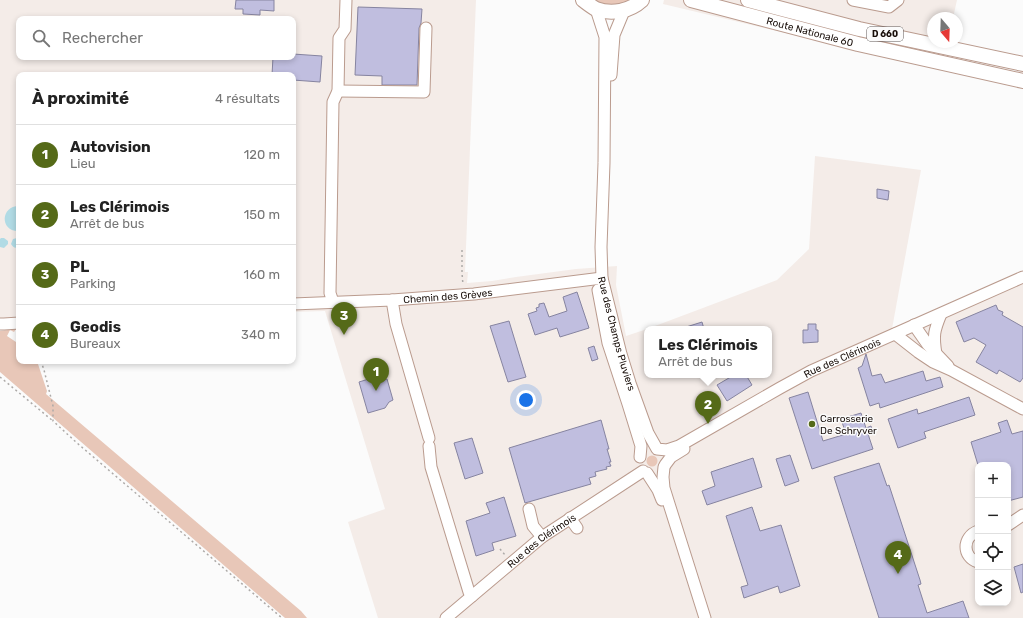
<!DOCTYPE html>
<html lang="fr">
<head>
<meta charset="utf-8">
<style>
  body { margin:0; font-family:Rubik,sans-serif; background:#f2f2f2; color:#222 }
  .controls { position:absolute; right:12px; bottom:12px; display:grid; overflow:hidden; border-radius:8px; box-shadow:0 2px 6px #0003 }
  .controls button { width:36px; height:36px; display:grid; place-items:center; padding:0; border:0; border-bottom:1px solid #e0e0e0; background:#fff; color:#222; font:20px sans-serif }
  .compass { position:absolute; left:927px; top:12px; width:36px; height:36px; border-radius:50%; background:#fff; box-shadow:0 2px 6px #0003; rotate:161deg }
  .you { position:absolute; left:526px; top:400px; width:14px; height:14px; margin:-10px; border:3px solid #fff; border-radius:50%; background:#1a73e8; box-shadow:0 0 0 6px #1a73e833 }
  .badge { display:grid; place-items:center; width:26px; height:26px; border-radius:50%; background:#556a18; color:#fff; font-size:13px; font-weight:700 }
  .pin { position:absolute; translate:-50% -33px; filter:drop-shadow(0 1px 2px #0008) }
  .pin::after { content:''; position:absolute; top:21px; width:14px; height:12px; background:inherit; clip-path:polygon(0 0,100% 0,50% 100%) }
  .popup { position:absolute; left:644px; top:326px; width:128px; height:52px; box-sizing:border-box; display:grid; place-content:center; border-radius:8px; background:#fff; filter:drop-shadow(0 1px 3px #0005); font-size:13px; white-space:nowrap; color:#767676 }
  .popup b { font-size:15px; color:#222 }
  .popup::after { content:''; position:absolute; left:50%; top:100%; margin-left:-8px; border:8px solid transparent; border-top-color:#fff }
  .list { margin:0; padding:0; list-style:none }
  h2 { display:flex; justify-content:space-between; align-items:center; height:52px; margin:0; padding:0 16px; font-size:17px }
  h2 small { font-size:13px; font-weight:400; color:#767676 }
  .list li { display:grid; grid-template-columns:26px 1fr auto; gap:12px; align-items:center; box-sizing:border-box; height:60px; padding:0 16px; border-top:1px solid #e0e0e0 }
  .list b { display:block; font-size:15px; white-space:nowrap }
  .list p { margin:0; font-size:13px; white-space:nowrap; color:#767676 }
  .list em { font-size:13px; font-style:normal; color:#767676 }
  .icon { flex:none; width:22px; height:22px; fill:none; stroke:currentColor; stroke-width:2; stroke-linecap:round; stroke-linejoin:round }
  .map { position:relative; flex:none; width:1023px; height:618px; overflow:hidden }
  .search { position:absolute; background:#fff; box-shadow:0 2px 6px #0003; left:16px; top:16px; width:280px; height:44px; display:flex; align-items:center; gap:10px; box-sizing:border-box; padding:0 14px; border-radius:8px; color:#767676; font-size:15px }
  .panel { position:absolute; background:#fff; box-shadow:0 2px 6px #0003; left:16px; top:72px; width:280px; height:292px; border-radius:8px }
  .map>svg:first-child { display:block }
  .built { fill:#f4ece8; fill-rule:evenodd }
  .green { fill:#e8c7b8 }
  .water { fill:#b1dbe5 }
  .building { fill:#c0bedf; stroke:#8684a0 }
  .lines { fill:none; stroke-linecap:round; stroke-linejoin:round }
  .minor-casing { stroke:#ba9b8e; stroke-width:13 }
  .major-casing { stroke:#ba9b8e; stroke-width:16 }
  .path { stroke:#adaaa8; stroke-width:1.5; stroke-dasharray:2 3; stroke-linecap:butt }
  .minor { stroke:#fff; stroke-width:11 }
  .major { stroke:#fff; stroke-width:14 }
  .poi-dot { fill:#556a18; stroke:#fbfbfb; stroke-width:1.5 }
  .labels { text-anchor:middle; stroke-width:3; stroke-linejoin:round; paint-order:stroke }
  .shield { fill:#fbfbfb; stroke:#5c5552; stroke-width:1 }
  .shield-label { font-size:9px; font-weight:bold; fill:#180e09 }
  .street-label { font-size:10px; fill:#180e09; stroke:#fbfbfb }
  .poi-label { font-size:10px; fill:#180e09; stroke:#fbfbfb; text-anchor:start }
</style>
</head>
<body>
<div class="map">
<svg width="1023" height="618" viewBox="0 0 1023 618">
  <rect width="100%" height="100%" fill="#fbfbfb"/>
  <path class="built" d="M0,0H476L465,272H468L467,283L492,281L516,277L576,269L617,266L616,285L626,336L647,329V375H769V329H647L777,280L809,249L815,156L921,170L892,329L1023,271V618H378L348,522L385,509L325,311L293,312V75H19V328H0ZM19,19H293V57H19ZM978,465H1008V603H978Z
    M664,0H957L953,18H933V42H948L942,70L663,4Z"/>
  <path class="green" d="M591,0H634L614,7Z
    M16,329L14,332L10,330L7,336L19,344V361H37L47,391L46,394L301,611L307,618H285L0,372V331Z
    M646.5 461a5.5 5.5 0 1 1 11 0a5.5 5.5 0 1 1-11 0Z"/>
  <path class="water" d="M19,206V231C0,232 0,206 19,206Z
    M1,238H4L8,241V244L4,248L0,247V239Z
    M17,238L19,239V247C15,249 13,247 11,244L13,239Z"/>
  <path class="building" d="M236,0H274V11L260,10V15L243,14V9H235Z
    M358,7L422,9L421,23L419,28L417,85H382V76L355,75Z
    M293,54L322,56L320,82L293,80V75H272L273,57H293Z
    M877,189L889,191L888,200L877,198Z
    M577,292L589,328L560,337L557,328L535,335L528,314L537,311L536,308L539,307V304L544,303L549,317L567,311L563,297Z
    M996,305L998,310L1003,312L1002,315L1023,327V378L1020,382L999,370L997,374L976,362L986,345L974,338L964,342L956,322Z
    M509,321L526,377L508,382L490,326Z
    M702,322L704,329H683V328Z
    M808,324H816V330H818V342L803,343V330H808Z
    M594,346L598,359L592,361L588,348Z
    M866,354L872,376L881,374L885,383L923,371L926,381L940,377L943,387L880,408L879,403L870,406L858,368L862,366Z
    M734,375H746L752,385L727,401L717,385Z
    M375,377L378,378L383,380L387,379L393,400L389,402L385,408L368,413L359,382Z
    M808,392L823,441L846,434L841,419L861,413L866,428L871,426L873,433L868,434L873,449L812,469L789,398Z
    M969,397L975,415L924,432L926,438L898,448L888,419L917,409L918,414Z
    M601,420L609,449H607L611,462H609L611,466L606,467L607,469L595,472L596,476L589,478L591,484L525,503L509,448Z
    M1007,420L1012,434L1023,431V497L1008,501V465H978L971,442L1001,432L998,423Z
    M472,438L483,473L465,479L454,443Z
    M790,455L799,481L785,486L776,459Z
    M753,458L762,487L707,505L702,491L715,486L711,472Z
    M879,463L887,486L889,485L920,580L921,584L918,585L927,613L963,601L969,618H879L834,477Z
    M504,497L516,536L492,543L494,550L476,556L466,521L490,513L486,503Z
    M752,507L760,531L781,525L800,586L780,593L778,586L744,598L741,587L748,585L726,516Z
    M1023,564V592L1021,593L1014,567Z"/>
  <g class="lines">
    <defs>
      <g id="minor">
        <path d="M853,0L889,7L898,0"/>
        <path id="s1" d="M596,9L605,37L604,163L601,247L602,278L621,354L630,383L648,433L657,449L667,450L679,446L780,388L811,371L1023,277"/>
        <path d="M611,75L614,35L624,11"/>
        <path d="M338,91L424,92L426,28"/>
        <path d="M598,290L608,343L628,404L641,446L640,457"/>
        <path d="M392,300L396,324L429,438"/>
        <path d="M333,302L330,293L333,102L338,91L339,38L345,29L346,0"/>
        <path id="s2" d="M293,304L392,300L474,294L602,278"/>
        <path d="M0,324H4L19,323"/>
        <path d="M914,325L928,345L948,366"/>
        <path d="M895,334L918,352L933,362L951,370L1023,409"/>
        <path d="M936,354C933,335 934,331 941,314"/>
        <path d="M429,446L431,467L469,592L472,596"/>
        <path d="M665,465L671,457L684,449"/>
        <path d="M664,467L663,477L664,488L705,618"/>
        <path d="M647,473L658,490L662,500"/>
        <path d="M529,509L533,526L542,537"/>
        <path d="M570,518L577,528"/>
        <path d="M1008,525L1023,515"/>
        <path d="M978,531C962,537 962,557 978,562"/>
        <path id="s3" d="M446,618L542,537L643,471"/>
      </g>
      <g id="major">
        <path d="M583,0C587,3 592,7 596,9C612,15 630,11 642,0"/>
        <path id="s4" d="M691,0L858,44L1023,81"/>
        <path d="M748,0L859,29L1023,64"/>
      </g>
    </defs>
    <use href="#minor" class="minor-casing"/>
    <use href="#major" class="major-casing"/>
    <path class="path" d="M462,250V273L463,285
      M41,361L44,370L53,406V421L77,443L282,618
      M0,377L53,421
      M377,382L375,375L384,372
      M500,549L505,555"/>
    <use href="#minor" class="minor"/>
    <use href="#major" class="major"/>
  </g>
  <circle class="poi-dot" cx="812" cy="424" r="4"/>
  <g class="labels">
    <rect class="shield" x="867" y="27" width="36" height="14" rx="3"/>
    <g class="shield-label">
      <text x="885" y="37">D 660</text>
    </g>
    <g class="street-label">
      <text dy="4" stroke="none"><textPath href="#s4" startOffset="123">Route Nationale 60</textPath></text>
      <text dy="4" stroke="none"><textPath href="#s2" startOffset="155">Chemin des Grèves</textPath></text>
      <text dy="4" stroke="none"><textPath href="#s1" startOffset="328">Rue des Champs Pluviers</textPath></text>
      <text dy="4" stroke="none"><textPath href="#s1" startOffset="659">Rue des Clérimois</textPath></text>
      <text dy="4" stroke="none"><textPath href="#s3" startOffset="123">Rue des Clérimois</textPath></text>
    </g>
    <g class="poi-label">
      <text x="820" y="422">Carrosserie<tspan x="820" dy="12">De Schryver</tspan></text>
    </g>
  </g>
</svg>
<div class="controls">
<button>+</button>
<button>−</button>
<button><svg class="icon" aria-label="locate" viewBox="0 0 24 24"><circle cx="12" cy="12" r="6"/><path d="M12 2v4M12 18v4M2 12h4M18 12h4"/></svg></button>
<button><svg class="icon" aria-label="layers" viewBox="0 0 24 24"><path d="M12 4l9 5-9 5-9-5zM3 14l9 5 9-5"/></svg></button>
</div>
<svg class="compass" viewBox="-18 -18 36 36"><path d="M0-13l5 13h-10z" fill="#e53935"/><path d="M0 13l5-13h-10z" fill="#767676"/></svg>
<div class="you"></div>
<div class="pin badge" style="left:376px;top:391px">1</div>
<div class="pin badge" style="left:708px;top:424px">2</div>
<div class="popup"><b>Les Clérimois</b>Arrêt de bus</div>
<div class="pin badge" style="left:344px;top:335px">3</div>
<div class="pin badge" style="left:898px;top:574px">4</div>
<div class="search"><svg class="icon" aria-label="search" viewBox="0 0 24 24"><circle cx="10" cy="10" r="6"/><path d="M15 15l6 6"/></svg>Rechercher</div>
<section class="panel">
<h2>À proximité<small>4 résultats</small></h2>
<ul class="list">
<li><span class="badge">1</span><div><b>Autovision</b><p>Lieu</p></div><em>120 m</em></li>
<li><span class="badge">2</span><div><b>Les Clérimois</b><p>Arrêt de bus</p></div><em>150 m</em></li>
<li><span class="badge">3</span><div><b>PL</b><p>Parking</p></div><em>160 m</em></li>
<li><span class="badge">4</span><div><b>Geodis</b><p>Bureaux</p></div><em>340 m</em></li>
</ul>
</section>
</div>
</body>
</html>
